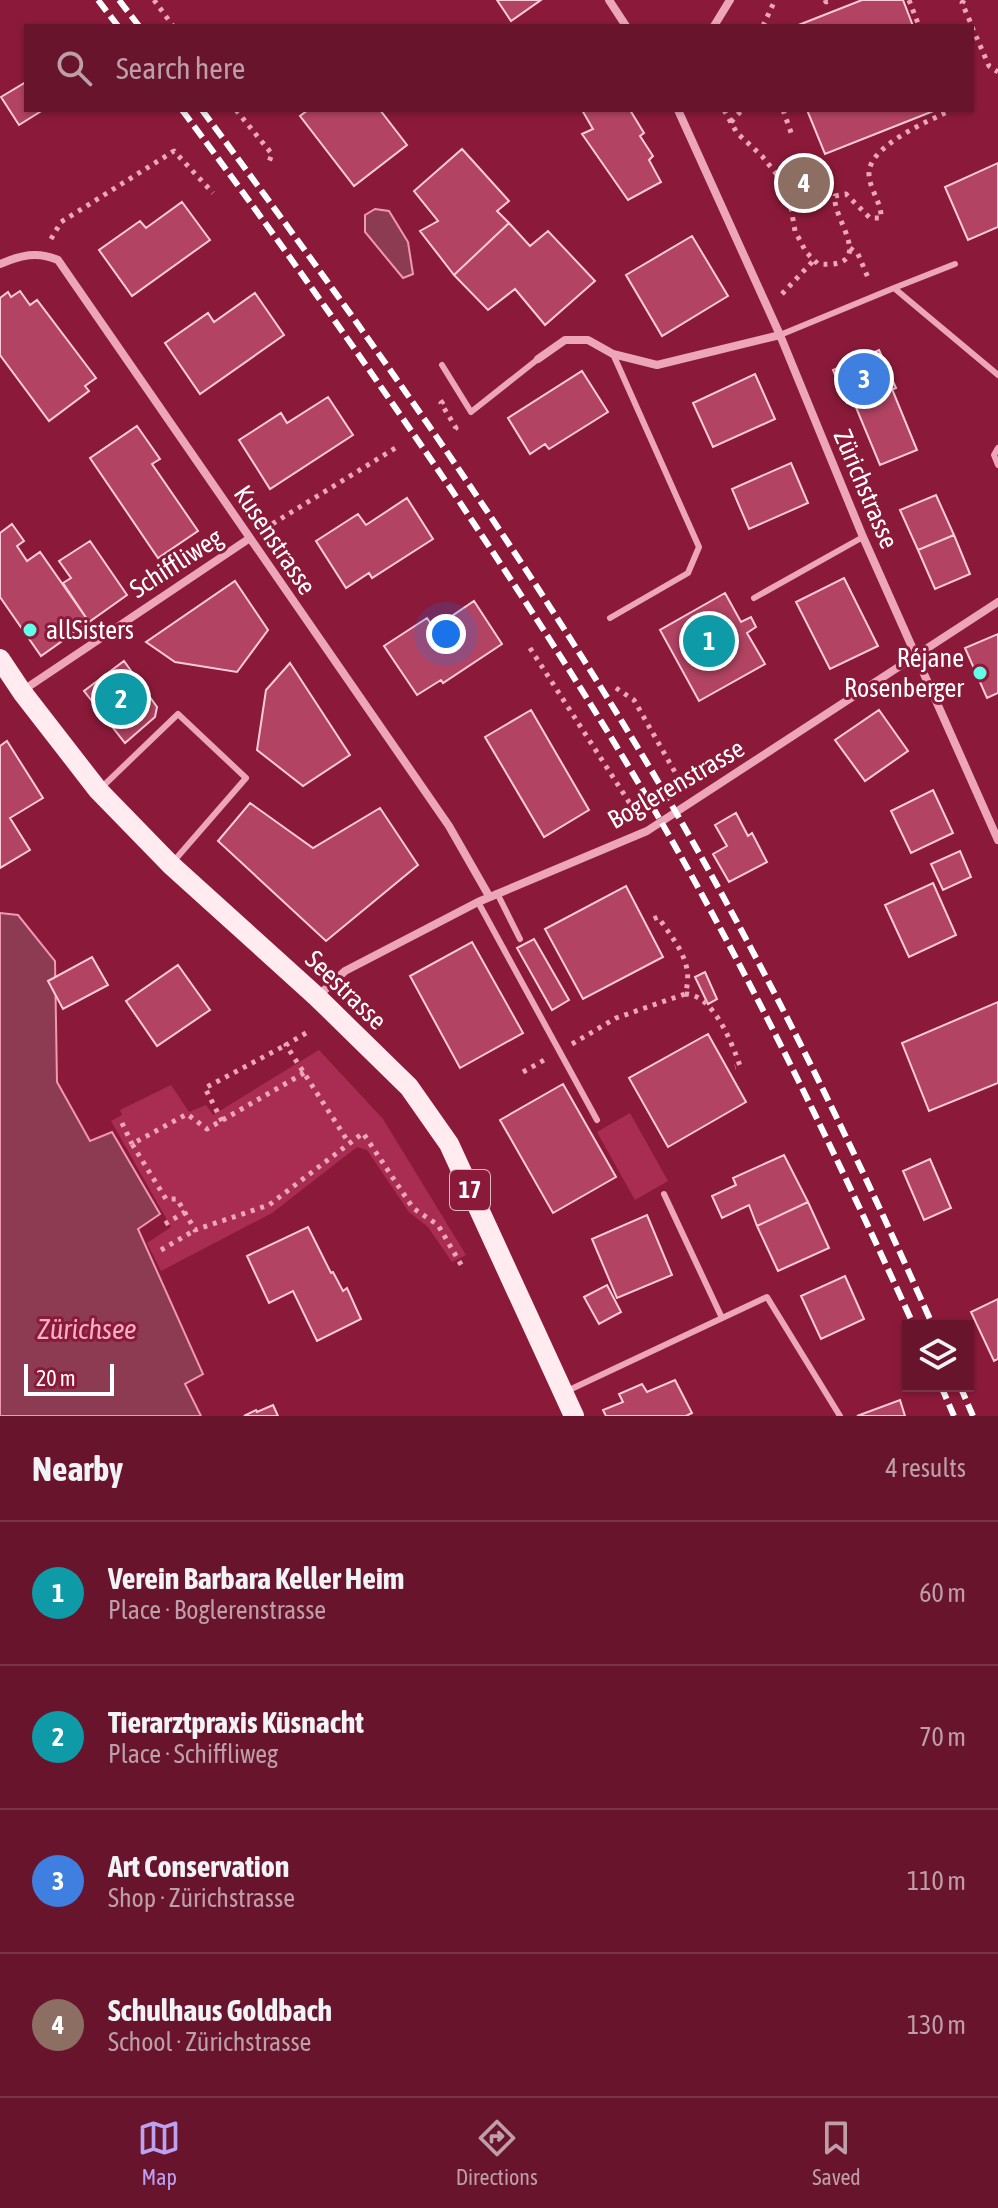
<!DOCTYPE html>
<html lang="en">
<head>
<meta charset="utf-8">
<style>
  body { margin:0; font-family:"Asap Condensed",sans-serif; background:#702138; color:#f1f3f6 }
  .controls { position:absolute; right:24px; bottom:24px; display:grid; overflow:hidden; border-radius:0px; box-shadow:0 2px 6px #0004 }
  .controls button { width:72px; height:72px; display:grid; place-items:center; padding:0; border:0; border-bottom:2px solid #7b3348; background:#68142c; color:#f1f3f6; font:40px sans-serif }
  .scale { position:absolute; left:24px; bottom:20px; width:90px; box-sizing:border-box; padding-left:8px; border:4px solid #fff; border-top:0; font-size:22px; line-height:28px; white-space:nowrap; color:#fff; -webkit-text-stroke:6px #8b1a3a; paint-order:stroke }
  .you { position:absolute; left:446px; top:634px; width:28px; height:28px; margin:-20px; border:6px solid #fff; border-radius:50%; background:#1a73e8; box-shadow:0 0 0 12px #1a73e833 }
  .badge { display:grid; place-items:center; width:52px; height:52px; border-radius:50%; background:#bca0f2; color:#fff; font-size:26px; font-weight:700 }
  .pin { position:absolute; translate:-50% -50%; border:4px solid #fff; box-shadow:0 2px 8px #0006 }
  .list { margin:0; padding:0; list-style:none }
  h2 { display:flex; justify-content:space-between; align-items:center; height:104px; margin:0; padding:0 32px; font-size:34px }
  h2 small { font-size:26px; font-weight:400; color:#bd9ea9 }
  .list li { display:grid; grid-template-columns:52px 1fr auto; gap:24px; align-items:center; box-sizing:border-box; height:144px; padding:0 32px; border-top:2px solid #7b3348 }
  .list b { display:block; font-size:30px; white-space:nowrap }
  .list p { margin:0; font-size:26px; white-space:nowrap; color:#bd9ea9 }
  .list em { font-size:26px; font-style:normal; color:#bd9ea9 }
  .icon { flex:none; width:44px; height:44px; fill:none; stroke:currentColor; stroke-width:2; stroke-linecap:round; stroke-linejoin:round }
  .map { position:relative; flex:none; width:998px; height:1416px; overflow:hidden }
  .search { position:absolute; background:#68142c; box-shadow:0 2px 6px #0004; left:24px; right:24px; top:24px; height:88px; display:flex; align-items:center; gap:20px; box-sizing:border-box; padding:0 28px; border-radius:0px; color:#bd9ea9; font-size:30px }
  .sheet { height:680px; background:#68142c }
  nav { display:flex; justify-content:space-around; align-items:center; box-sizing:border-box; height:112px; border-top:2px solid #7b3348; background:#68142c; font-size:22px; color:#bd9ea9 }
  nav a { display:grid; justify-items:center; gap:4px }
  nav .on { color:#bca0f2 }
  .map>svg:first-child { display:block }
  .green { fill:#a92d52 }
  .water { fill:#8d3b52; stroke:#ef98b3; stroke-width:2 }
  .building { fill:#b34363; stroke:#facbd9; stroke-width:2 }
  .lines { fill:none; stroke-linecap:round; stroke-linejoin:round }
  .path { stroke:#eda5ba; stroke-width:5; stroke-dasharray:4 6; stroke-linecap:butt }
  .lane { stroke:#eda5ba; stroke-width:6 }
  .street { stroke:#eda5ba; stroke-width:8 }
  .primary { stroke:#ffebf0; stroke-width:20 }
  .rail { stroke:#fff; stroke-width:6; stroke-dasharray:14 6; stroke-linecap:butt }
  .poi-dot { fill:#61ffea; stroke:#8b1a3a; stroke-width:3 }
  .labels { text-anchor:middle; stroke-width:6; stroke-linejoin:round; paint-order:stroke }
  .shield { fill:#8b1a3a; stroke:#dcbac4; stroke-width:2 }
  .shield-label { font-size:24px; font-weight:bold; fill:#fff }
  .street-label { font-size:26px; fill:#fff; stroke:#8b1a3a }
  .poi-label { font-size:26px; fill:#fff; stroke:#8b1a3a; text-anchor:start }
  .water-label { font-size:28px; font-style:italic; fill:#f4b1c5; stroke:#8b1a3a }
</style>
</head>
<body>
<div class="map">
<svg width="998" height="1416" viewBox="0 0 998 1416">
  <rect width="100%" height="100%" fill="#8b1a3a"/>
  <path class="green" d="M319,1050L383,1119L466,1255L452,1262L428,1227L409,1212L367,1150L357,1147L272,1213L161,1271L147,1243L171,1227L111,1121L122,1115L120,1110L171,1085L189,1112L206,1105L213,1115Z
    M630,1113L668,1181L635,1200L597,1132Z"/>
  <path class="water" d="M375,209L389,211L408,242L413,274L403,278L365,232V215Z
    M0,913L18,915L55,961L57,1082L90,1141L112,1132L160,1214L138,1229L203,1374L185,1384L201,1416H0Z"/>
  <path class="building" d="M497,0H541L511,21Z
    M862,0H903L913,26H796Z
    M26,82V110H43L19,125L1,97Z
    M308,110H380L407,145L354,186L300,116Z
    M582,110H630L644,133L640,136L653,156L649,160L661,182L628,200L582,134L593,129Z
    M807,110H936L825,154Z
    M462,149L509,201L497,211L509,223L454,275L420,231L438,221L414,191Z
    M998,163V227L968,240L945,187Z
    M182,202L210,240L132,296L99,250L140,221L146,228Z
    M509,223L530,246L548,231L595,281L545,325L515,289L488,310L454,275Z
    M692,236L728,296L662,336L626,275Z
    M20,291L30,305L37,300L96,378L85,386L89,391L49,421L0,355V298L8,292L11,297Z
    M255,293L284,335L200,394L165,343L208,313L214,322Z
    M879,350L896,388L855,405L853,400L847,403L833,370Z
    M582,371L608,412L549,449L545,444L530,454L508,418Z
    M755,374L775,419L713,447L693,403Z
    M892,389L917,450L880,465L855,405Z
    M328,397L353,435L270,489L239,440L281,413L287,423Z
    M137,426L160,459L152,464L198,531L158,558L90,458Z
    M791,463L808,503L749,529L732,489Z
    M936,495L954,535L918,550L900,510Z
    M407,498L433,539L372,578L369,573L346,588L316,541L358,514L366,525Z
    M12,524L24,541L17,546L27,561L40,552L89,622L41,656L0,597V533Z
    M954,535L970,574L935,589L918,550Z
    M90,541L127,595L89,622L63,583L71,578L59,561Z
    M844,578L878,646L830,669L796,602Z
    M235,581L268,630L237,672L175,662L146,642Z
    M725,593L741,622L751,617L756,627L747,633L765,664L699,701L660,630Z
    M474,601L502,644L443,683L441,680L417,695L384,646L427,618L434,628Z
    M998,634V693L987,698L965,648Z
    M124,661L157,707L155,717L125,743L84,691Z
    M290,663L350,755L303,786L257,750L266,690Z
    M531,710L589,810L544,837L485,737Z
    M879,710L908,751L865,781L835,740Z
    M7,741L43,798L10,818L30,850L0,868V746Z
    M933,790L953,833L911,853L891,811Z
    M250,803L313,848L380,808L418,865L326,941L218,841Z
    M736,813L748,836L752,833L767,862L729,882L713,854L727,846L715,825Z
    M960,851L971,877L943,890L931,864Z
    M933,883L956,935L909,957L885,905Z
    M626,886L663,957L583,999L545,929Z
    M534,939L569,1000L552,1010L517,948Z
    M472,942L523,1033L460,1068L410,976Z
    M92,957L108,985L63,1009L48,981Z
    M178,965L210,1010L157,1046L126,1001Z
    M705,972L717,999L708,1004L695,977Z
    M998,1002V1083L929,1111L902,1043Z
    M708,1034L746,1102L668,1147L629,1078Z
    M563,1084L616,1177L553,1213L500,1120Z
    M784,1155L808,1202L757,1226L749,1205L722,1218L712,1196L736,1185L733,1178Z
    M930,1159L951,1208L924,1220L903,1171Z
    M808,1202L829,1248L778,1271L757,1226Z
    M647,1215L672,1275L617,1298L592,1239Z
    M308,1227L331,1273L333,1272L343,1291L347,1288L361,1319L317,1341L293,1291L269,1303L247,1256Z
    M845,1276L864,1319L821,1339L801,1296Z
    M607,1285L621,1312L599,1324L584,1297Z
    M998,1299V1359L994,1361L971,1312Z
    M675,1380L692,1413L686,1416H606L603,1410L623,1402L619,1394L642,1384L647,1392Z
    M900,1400L905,1416H857Z
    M273,1405L278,1416H244L256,1410L257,1412Z"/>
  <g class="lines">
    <path class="path" d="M154,0L173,26
      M825,0L826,2L832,0
      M909,0L919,26
      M964,0L962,3L972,26
      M763,26L775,0
      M972,27L989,66L998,72
      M236,110L272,154L269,162
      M724,110L737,133L762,156L778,176L790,202L795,231L806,252L818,264C880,269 831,218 835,196L846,194L870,218H881C882,204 870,190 869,175C867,146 929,121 951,110
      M783,110L793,138
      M731,122L742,110
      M51,239L61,222L174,151L213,193
      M850,248L858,254L869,280
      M782,294L814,260
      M444,401L441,403L456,428L451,431
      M264,529L397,447
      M530,648L638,816
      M616,688L634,700L684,788
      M685,994C713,994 732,1043 740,1066L735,1067
      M306,1033L286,1045L349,1143
      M572,1044L616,1018L685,994C695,963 675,942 658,917L653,919
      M523,1072L546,1059
      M304,1073L207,1129L187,1114L132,1144L166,1199H177L195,1230L269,1205L363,1133L413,1208L438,1225L463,1268
      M222,1121L205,1088L286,1045
      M122,1123L132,1144
      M165,1224L185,1212
      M161,1250L195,1230"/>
    <path class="lane" d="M955,264L894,288L998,375
      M780,335L894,288
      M442,365L471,412L538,359
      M998,448L994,455L998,465
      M754,598L863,537
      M610,618L688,573L699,547L613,354
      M100,789L178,714L246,778L173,862
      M497,893L520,939
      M478,902L597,1120
      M664,1194L722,1318
      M567,1391L767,1297L840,1416"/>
    <path class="street" d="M609,0L626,26
      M714,26L730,0
      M678,110L780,335L863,537L998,840
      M0,264C21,255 37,251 58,260L449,826L489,896
      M538,359L565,340H588L613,354L657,365L780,335
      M22,691L250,538
      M317,997L345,971L478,902L647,831L998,602"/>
    <path class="primary" d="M0,659L22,692L98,790L171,865L317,997L409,1087L449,1144L574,1416"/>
    <path class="rail" d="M98,0L118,26
      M119,0L139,26
      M182,110C275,234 364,361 451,489C529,606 606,724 675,846C763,1002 840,1163 914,1326
      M202,110C365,330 524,554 663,790C764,963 852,1143 933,1326
      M941,1386L954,1416
      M960,1386L973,1416"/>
  </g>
  <g class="poi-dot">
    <circle cx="30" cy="630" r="8"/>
    <circle cx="980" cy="673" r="8"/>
  </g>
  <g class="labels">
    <rect class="shield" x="450" y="1170" width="40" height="40" rx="6"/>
    <g class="shield-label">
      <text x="470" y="1198">17</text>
    </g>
    <g class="street-label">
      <text transform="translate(866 489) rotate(67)" y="9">Zürichstrasse</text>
      <text transform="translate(275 540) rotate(56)" y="9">Kusenstrasse</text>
      <text transform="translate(176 563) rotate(-33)" y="9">Schiffliweg</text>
      <text transform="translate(676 784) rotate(-30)" y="9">Boglerenstrasse</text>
      <text transform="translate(346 990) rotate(44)" y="9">Seestrasse</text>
    </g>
    <g class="poi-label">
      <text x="46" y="639">allSisters</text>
      <text x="964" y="667" text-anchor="end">Réjane<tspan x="964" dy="30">Rosenberger</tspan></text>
    </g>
    <g class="water-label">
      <text x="87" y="1339">Zürichsee</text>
    </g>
  </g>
</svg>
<div class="controls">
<button><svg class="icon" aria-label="layers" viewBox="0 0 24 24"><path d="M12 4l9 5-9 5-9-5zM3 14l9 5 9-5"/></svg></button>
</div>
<div class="scale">20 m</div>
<div class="you"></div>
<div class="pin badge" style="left:709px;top:641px;background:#0f9aa8">1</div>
<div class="pin badge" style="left:121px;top:699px;background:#0f9aa8">2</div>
<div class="pin badge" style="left:864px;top:379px;background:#3f7fe0">3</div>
<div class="pin badge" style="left:804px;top:183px;background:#8d6e63">4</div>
<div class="search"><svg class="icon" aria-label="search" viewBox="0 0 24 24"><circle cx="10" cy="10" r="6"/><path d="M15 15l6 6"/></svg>Search here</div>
</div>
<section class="sheet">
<h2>Nearby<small>4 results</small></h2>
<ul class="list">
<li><span class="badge" style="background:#0f9aa8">1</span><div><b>Verein Barbara Keller Heim</b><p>Place · Boglerenstrasse</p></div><em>60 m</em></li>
<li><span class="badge" style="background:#0f9aa8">2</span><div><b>Tierarztpraxis Küsnacht</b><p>Place · Schiffliweg</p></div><em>70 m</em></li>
<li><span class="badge" style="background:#3f7fe0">3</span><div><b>Art Conservation</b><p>Shop · Zürichstrasse</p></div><em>110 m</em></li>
<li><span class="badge" style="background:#8d6e63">4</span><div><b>Schulhaus Goldbach</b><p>School · Zürichstrasse</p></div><em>130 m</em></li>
</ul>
</section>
<nav>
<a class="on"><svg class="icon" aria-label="map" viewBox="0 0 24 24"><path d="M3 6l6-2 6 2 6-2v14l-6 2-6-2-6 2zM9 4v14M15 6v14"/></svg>Map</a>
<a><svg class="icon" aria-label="directions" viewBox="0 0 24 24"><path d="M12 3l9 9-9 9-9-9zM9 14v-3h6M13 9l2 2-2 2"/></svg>Directions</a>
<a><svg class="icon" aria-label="saved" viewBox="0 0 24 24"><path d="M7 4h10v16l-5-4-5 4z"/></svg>Saved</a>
</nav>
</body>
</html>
